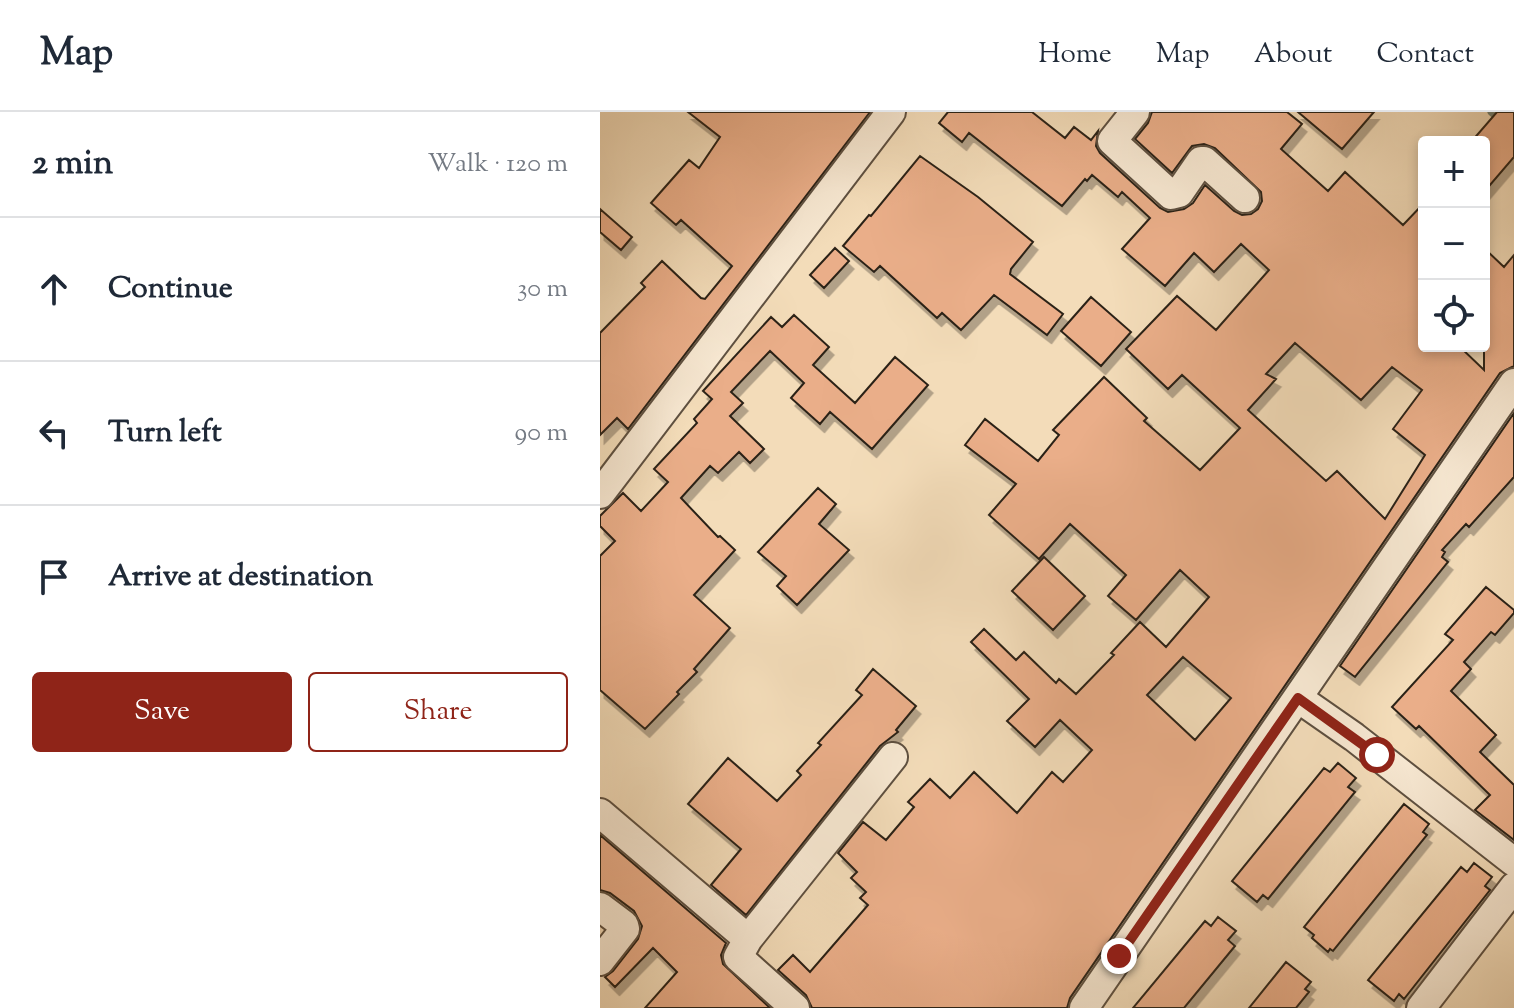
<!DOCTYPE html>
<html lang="en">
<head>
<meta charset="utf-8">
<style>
  body { margin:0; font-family:"Sorts Mill Goudy",serif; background:#f6f6f7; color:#1f2937 }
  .controls { position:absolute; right:24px; top:24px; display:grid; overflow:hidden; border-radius:8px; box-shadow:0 4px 12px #0003 }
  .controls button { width:72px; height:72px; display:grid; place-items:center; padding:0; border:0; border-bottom:2px solid #e0e1e3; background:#fff; color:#1f2937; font:40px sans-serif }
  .stop { position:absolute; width:24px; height:24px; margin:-18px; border:6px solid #8f2418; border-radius:50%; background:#fff }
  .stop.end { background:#8f2418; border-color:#fff; box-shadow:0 2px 8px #0008 }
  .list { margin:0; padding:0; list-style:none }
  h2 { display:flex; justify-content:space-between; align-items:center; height:104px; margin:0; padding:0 32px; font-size:34px }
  h2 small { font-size:26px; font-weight:400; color:#747a83 }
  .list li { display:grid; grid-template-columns:52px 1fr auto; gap:24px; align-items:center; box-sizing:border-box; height:144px; padding:0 32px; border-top:2px solid #e0e1e3 }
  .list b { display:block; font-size:30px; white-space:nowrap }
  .list em { font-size:26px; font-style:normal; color:#747a83 }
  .actions { display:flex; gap:16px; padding:24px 32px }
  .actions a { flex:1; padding:18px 0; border:2px solid #8f2418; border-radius:8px; text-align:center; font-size:28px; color:#8f2418 }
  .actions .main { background:#8f2418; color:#fff }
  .icon { flex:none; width:44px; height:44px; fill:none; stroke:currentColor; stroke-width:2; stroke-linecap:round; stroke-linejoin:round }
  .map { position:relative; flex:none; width:914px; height:896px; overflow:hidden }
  header { display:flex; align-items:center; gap:48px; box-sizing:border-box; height:112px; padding:0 40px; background:#fff; border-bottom:2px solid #e0e1e3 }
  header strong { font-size:38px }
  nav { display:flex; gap:44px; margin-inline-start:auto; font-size:28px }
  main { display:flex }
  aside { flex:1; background:#fff }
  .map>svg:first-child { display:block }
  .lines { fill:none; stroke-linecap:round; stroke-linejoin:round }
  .stream { stroke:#6f7e71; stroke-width:7 }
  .building { fill:#eaae89; stroke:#2c2218; stroke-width:2; fill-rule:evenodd; filter:url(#shadow) }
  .minor-casing { stroke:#5e5040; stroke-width:32 }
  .minor { stroke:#f7e8d2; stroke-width:28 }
  .route { stroke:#8f2418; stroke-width:10 }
</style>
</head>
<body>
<header>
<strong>Map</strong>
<nav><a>Home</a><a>Map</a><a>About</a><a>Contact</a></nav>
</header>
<main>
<aside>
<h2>2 min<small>Walk · 120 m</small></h2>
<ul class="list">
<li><svg class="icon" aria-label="ahead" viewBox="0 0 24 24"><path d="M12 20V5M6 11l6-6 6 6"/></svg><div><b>Continue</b></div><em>30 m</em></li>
<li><svg class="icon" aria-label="left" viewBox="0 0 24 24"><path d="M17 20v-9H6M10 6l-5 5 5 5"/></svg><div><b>Turn left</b></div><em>90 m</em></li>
<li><svg class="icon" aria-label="arrive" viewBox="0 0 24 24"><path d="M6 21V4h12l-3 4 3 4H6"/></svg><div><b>Arrive at destination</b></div></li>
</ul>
<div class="actions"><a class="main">Save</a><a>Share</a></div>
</aside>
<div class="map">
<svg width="914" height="896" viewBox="0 0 914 896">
  <defs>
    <filter id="shadow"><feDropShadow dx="4.5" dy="8" stdDeviation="0" flood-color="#0004"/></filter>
  </defs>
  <rect width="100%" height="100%" fill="#f3dcb9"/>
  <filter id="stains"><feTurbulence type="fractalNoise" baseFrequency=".0025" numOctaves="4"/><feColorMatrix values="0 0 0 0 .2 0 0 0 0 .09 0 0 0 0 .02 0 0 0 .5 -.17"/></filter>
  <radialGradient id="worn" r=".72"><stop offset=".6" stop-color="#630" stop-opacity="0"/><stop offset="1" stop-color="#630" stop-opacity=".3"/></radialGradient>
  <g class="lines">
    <path class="stream" d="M891,0L914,20"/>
  </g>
  <path class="building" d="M88,0H270L28,317L17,306L0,323V221L45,175L41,171L62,149L101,186L105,187L132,154L81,108L76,113L51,91L89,48L99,56L120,25Z
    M348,0H432L465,26L474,15L491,28L498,19L496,34L500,41L560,96L568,100L584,97L593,91L605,73L634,99L642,103L651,102L658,97L662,89L661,80L615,36L604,32L592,34L572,61L535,27L548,11L552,0H687L702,12L681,37L728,79L745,60L803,113L824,91V234H859L884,258V136L904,155L914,143V254L900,261L470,886L467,896H212L206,883L178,858L193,843L210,860L268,793L260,786L266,780L251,766L257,760L238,741L263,710L286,728L314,695L308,690L330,667L350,686L374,660L417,701L452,660L463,670L492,638L460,608L435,635L407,609L429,587L371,530L384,517L416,548L424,540L456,571L459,567L476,582L514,543L511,541L540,510L566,535L609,485L580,458L536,508L508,484L526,463L470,412L439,447L389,403L416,372L365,333L385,307L438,349L459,323L453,318L504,265L547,306L544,309L600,358L640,316L582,263L568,277L526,237L577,184L616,218L669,158L641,132L614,160L594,141L565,174L522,137L550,106L522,80L518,85L492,63L487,69L485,67L462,94L369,21L362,30L339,11ZM695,231L761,288L792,255L822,278L793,317L825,343L785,407L737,359L726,369L648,298L676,267L666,262ZM583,545L631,586L595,628L547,583Z
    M698,0H774L742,37Z
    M897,0H914V45L884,80V30H871Z
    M320,44L378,85L433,130L411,157L410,162L463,202L447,223L394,183L361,218L342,201L337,206L280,154L274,160L243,134L269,103L271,104Z
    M0,97L32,125L21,138L0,120Z
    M235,136L249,149L224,176L210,163Z
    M491,185L531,220L501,254L461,219Z
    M194,203L229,235L213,253L255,291L295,245L328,273L272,337L230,300L220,312L191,286L204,271L170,239L131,280L143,291L130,304L164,337L150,351L139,340L118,361L110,354L81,386L118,425L120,424L135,438L94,483L130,516L94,557L97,560L77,580L79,582L45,617L0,578V444L15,429L0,414V404L23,381L41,399L68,370L54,357L97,311L94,307L112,287L103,279L171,205L182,215Z
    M914,301V365L869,415L866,412L842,438L845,440L842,445L848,450L755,565L740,554Z
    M218,376L236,392L219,412L249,438L197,493L177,474L186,464L158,440Z
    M444,445L485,484L453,518L412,479Z
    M886,475L914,498V501L895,523L891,520L864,550L871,557L851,579L896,623L880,640L914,673V728L875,698L890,683L819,614L816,617L792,595L853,528L845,522Z
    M273,557L316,594L296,618L298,620L280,634L146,803L111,773L141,737L88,692L128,646L177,689L201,663L197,659L221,633L218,631L262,583L256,578Z
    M738,651L756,666L748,675L755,680L668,787L663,783L657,790L632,769L724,656L730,660Z
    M804,692L829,712L823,720L827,723L733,839L730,837L728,840L712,826L714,823L704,815Z
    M0,723L126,831L121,843L123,852L170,896H45L77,860L53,836L15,875L5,865L13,859L38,827L42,814L34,799L10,781L0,778Z
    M874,751L892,765L885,774L890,778L804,887L799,882L794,889L768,868L861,755L867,760Z
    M618,805L636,819L628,828L635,834L584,896H533L605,809L611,814Z
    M686,850L711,870L705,877L709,880L696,896H649Z"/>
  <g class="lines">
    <defs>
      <path id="minor" d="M535,0L512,29L571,83L579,81L601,49H604L645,86
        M0,382L291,0
        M698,586L754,625L914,750
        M0,701L148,827L138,845L195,896
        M0,795L24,813L25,817L0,849
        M148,827L293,645
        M484,896L914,271
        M821,896L914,775"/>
    </defs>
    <use href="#minor" class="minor-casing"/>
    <use href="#minor" class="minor"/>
  </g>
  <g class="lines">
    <path class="route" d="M519,844L698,586L777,643"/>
  </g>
  <rect width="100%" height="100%" filter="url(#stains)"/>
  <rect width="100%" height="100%" fill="url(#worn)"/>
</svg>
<div class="controls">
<button>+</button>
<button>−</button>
<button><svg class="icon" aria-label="locate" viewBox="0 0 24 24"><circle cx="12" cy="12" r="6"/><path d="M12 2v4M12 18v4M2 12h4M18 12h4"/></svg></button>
</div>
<div class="stop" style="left:777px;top:643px"></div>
<div class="stop end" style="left:519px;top:844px"></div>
</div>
</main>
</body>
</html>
